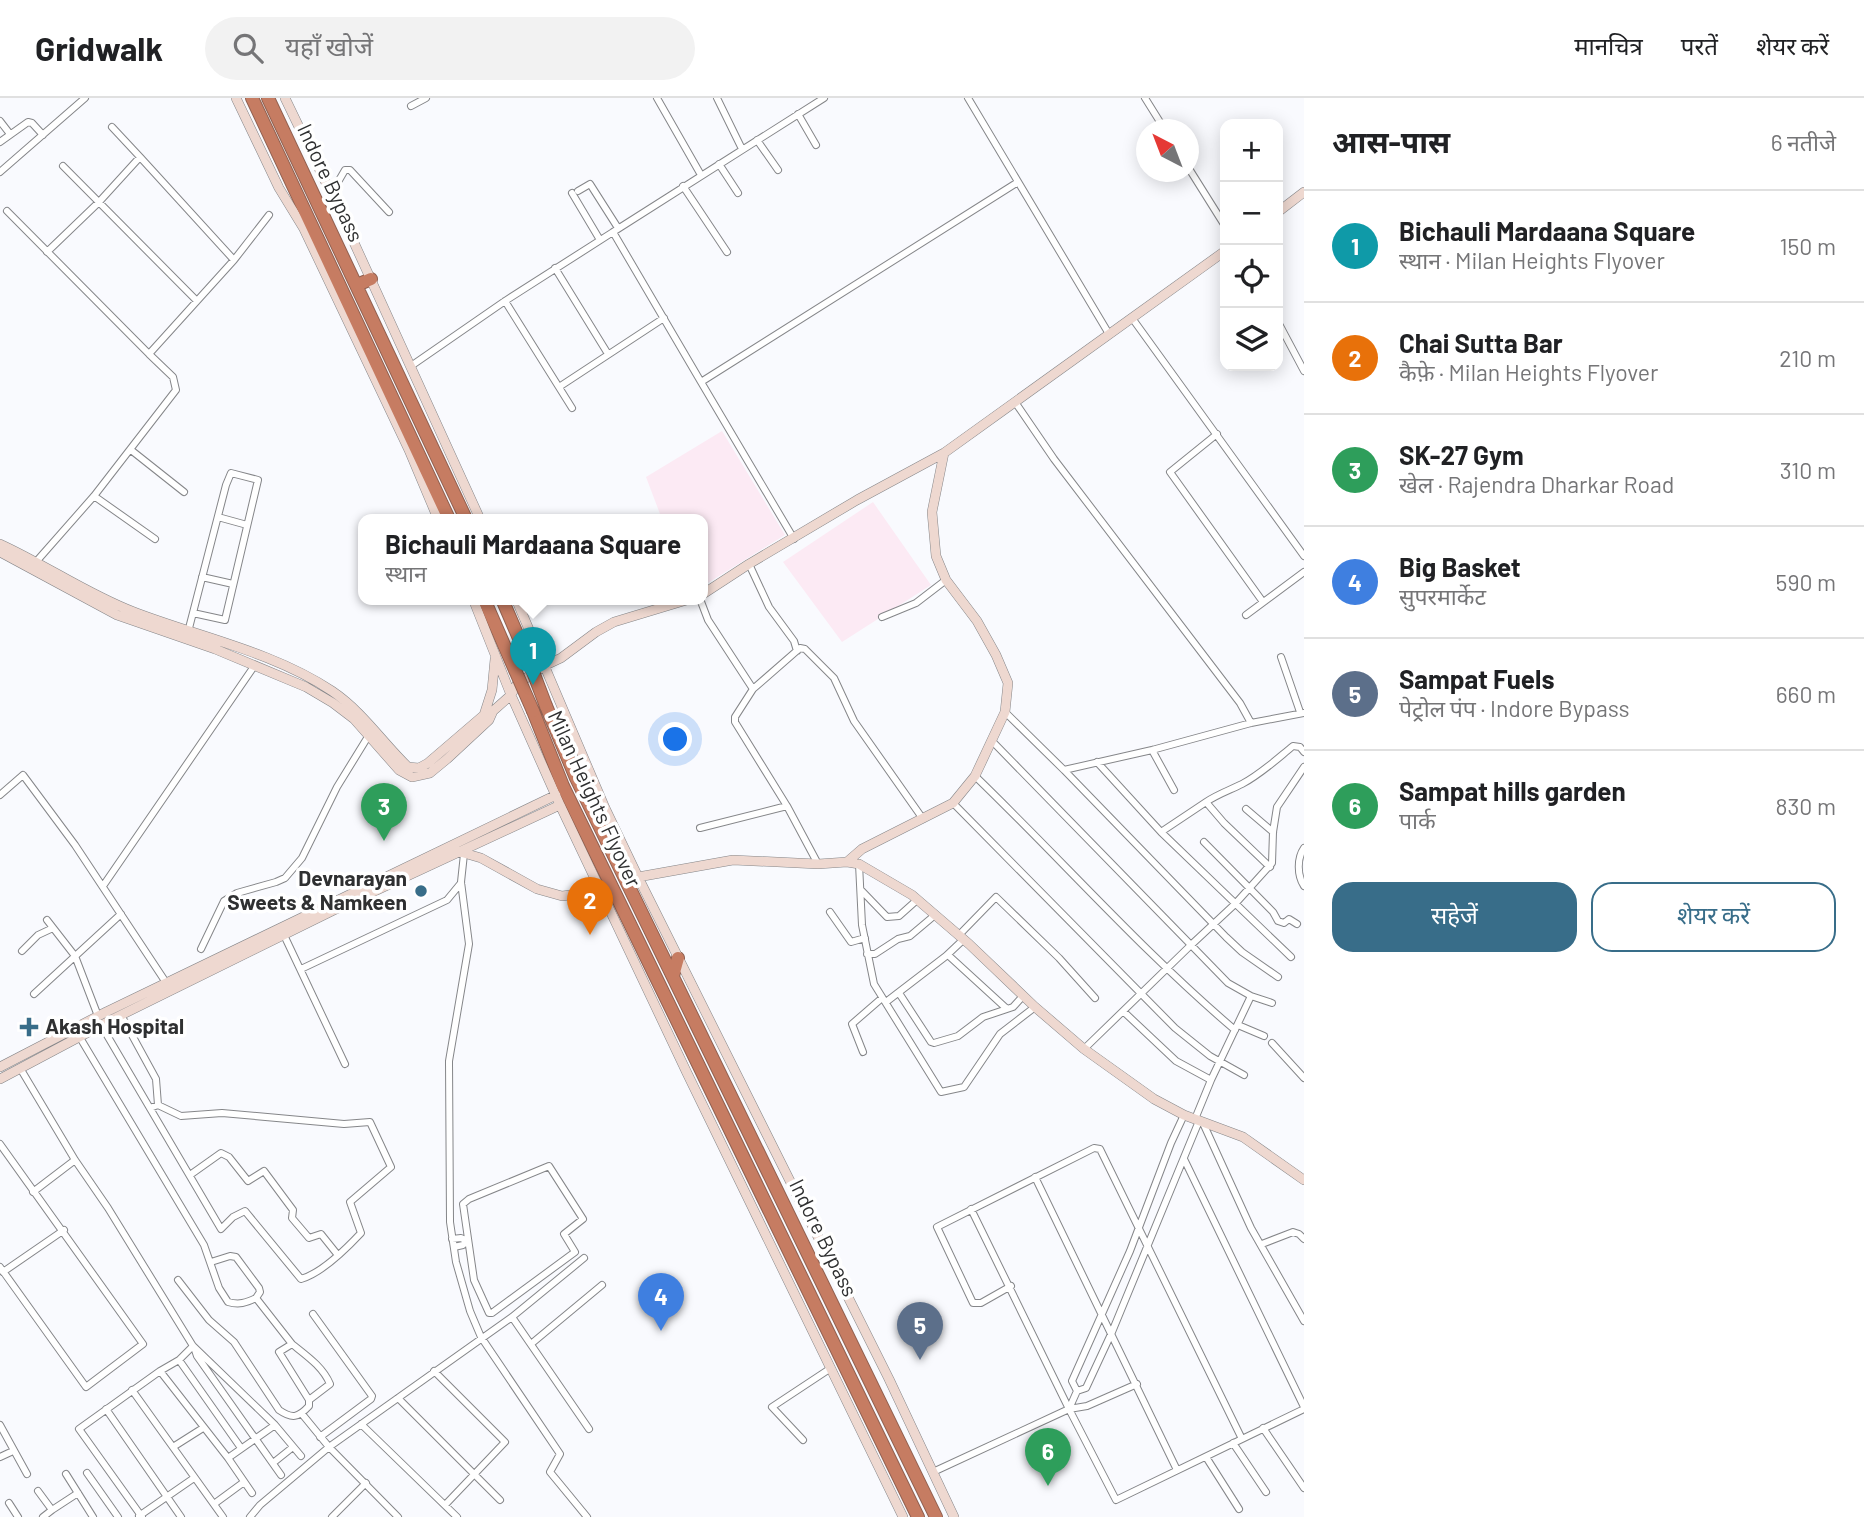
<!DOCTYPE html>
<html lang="hi">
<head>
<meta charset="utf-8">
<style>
  body { margin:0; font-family:Barlow,"Noto Sans Devanagari",sans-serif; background:#f2f2f2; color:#202124 }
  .controls { position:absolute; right:21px; top:21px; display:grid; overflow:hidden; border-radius:14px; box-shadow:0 4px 18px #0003 }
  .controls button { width:63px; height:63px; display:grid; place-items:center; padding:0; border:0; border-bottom:2px solid #e0e0e0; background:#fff; color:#202124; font:35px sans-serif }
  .compass { position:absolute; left:1136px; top:21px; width:63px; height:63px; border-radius:50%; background:#fff; box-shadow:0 4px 18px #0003; rotate:318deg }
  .you { position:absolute; left:676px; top:642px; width:24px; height:24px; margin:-18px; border:5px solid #fff; border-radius:50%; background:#1a73e8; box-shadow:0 0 0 10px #1a73e833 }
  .badge { display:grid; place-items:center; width:46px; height:46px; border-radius:50%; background:#386d89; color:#fff; font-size:23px; font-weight:700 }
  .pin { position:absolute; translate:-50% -58px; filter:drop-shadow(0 2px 4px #0008) }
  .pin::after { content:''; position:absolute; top:37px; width:24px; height:21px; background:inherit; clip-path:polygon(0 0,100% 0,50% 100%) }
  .popup { position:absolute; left:358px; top:416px; width:350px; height:91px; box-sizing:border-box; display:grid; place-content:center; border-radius:14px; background:#fff; filter:drop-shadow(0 2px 5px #0005); font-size:23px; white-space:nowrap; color:#757577 }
  .popup b { font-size:26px; color:#202124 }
  .popup::after { content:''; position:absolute; left:50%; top:100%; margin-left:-14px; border:14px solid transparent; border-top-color:#fff }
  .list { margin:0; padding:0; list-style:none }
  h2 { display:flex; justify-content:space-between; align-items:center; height:91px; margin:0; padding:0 28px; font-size:30px }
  h2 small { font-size:23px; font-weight:400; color:#757577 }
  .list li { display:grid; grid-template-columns:46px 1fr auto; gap:21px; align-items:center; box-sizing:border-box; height:112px; padding:0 28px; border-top:2px solid #e0e0e0 }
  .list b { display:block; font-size:26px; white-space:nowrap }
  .list p { margin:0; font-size:23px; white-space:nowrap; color:#757577 }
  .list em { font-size:23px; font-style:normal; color:#757577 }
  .actions { display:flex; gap:14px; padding:21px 28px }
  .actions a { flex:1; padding:16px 0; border:2px solid #386d89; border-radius:21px; text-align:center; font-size:24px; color:#386d89 }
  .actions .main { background:#386d89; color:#fff }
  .icon { flex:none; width:38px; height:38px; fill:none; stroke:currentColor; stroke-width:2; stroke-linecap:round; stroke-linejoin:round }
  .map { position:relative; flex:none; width:1304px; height:1419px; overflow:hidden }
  header { display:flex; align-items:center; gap:42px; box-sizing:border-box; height:98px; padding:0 35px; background:#fff; border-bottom:2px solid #e0e0e0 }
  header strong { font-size:33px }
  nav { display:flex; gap:38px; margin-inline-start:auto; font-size:24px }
  .search { width:490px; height:63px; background:#f2f2f2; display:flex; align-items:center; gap:18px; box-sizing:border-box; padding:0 24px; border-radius:38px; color:#757577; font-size:26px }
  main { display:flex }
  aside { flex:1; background:#fff }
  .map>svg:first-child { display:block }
  .commercial { fill:#fceaf4 }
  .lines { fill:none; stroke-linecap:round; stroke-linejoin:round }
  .street-casing { stroke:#858689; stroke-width:8 }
  .secondary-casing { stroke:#858689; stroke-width:10 }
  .highway-casing { stroke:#916151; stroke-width:14 }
  .street { stroke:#fff; stroke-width:6 }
  .secondary { stroke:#eed8d0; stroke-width:9 }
  .highway { stroke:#c67c62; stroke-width:12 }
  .highway-bridge-casing { stroke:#916151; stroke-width:14; stroke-linecap:butt }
  .highway-bridge { stroke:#c67c62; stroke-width:12 }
  .poi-dot { fill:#386d89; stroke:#fff; stroke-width:2.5 }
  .labels { text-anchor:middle; stroke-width:7; stroke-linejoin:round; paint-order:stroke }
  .street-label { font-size:21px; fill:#2f3031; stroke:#fff }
  .poi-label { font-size:21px; font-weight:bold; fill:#2f3031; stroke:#fff; text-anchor:end }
</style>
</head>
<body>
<header>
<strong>Gridwalk</strong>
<div class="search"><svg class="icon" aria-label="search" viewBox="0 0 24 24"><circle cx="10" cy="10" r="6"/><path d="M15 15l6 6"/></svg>यहाँ खोजें</div>
<nav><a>मानचित्र</a><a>परतें</a><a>शेयर करें</a></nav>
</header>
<main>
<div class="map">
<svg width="1304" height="1419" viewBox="0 0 1304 1419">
  <rect width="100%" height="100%" fill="#f9fafe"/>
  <path class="commercial" d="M722,333L785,437L703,488V421H653L660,416L646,379Z
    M873,404L931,487L842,544L783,464Z"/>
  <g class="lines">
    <defs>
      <path id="street" d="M657,0L701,77
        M717,0L742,51
        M824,0L613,134L701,284L1018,84
        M968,0L1109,236
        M1145,0L1165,32
        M411,8L426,0
        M798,16L816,47
        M0,23L10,36
        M757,42L778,72
        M0,44L28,24L32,25L43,37
        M140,59L234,162
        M719,66L738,95
        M63,68L197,203
        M1188,69L1225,128
        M0,74L85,0
        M683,88L727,154
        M578,93L590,86L618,130
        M572,95L600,142
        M331,96L345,72H350L389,114
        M7,113L149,256
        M47,154L99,104L140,59L112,29
        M555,170L608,256
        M505,203L572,310
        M1132,220L1304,458
        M1278,224L1304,273
        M411,268L505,203L613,134
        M701,284L794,441
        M559,289L664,220
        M1015,304L1054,361L1240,605L1251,625
        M1217,336L1170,374L1263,504
        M131,352L184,394
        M94,398L155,441
        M218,419L247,427
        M35,465L94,398L176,292L173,279L149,256L234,162L269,117
        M749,466L769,509L794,543L797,553
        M202,479L233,486
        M700,501L708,522L753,591
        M1246,517L1304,474
        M882,519L916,505L946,482
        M188,534L226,387L231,375L258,382L225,522L193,515
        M1281,559L1300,614
        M1005,614L1064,672L1152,652L1251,625L1304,615
        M992,643L1191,847L1084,951
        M1152,652L1174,692
        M1097,664L1161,734L1291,859
        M1064,672L1226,839L1242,854L1278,879
        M975,678C1063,763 1143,854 1235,932
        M0,697L23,677L75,747L167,886
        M1206,704C1218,696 1230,692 1242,686C1261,676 1277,661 1293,648L1300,649L1304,654
        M953,705L1175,930L1210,958L1244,977
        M1246,711L1273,734
        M700,730L787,708
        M1161,734L1206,704L1224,725L1270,769
        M1204,744L1273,814L1278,823L1284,825L1289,821L1297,826
        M1304,750C1297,760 1297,777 1304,788
        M464,756L461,784L469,846L449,963L450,1124L456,1164L470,1213L481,1239L560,1356L550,1374L587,1419
        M818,766L787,708L735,624V619L753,591L800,550L805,551L834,580L854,623L923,721
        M859,766L862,827L874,886L941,994L964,989L1000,936L1035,909
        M103,788L255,567
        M861,792L887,819L899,818L917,802
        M830,814L851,844L865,840
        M47,822L75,858L98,918
        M283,835L345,966
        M959,837L996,799L1059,860L1095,900
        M201,851L224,803L237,795L276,784L285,780L302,760L337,689L369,637
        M22,853L38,837L53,830
        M867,856H875L898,841L910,838L935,817
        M301,871L447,802L461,785
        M899,895L931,944L934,945L958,938L983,919L1007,911L948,857
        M34,896L121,816
        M1251,898L1272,905
        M886,904L946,858L964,841
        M1007,911L1013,909L1023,898
        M1124,914L1176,963L1211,982L1195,1021
        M121,917L156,981L158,1007
        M101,927L221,1131L233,1119L245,1113L301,1181C322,1175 346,1151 361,1135L350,1104L391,1069L370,1024L344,1026L222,1015L181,1018L158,1007L150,1010
        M1238,927L1264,938
        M79,938L204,1147L219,1190L228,1204C239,1207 246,1205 256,1200
        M1272,945L1304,980
        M863,954L852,926L882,900
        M20,970L75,1062L108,1110L193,1248L275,1327L301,1358
        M1211,982L1251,898L1228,885L1191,847L1235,806L1272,765L1273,734L1277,709L1304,669
        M1203,1025L1251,1130L1304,1223
        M0,1046L143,1246L86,1289L0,1169
        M1184,1061L1304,1309
        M549,1068L583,1121L564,1136L575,1154L492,1215H489L474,1182L463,1106L469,1101Z
        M190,1077L221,1055L229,1059L248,1083L264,1073L293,1112L292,1120L309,1140L321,1136L337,1156
        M1035,1079L1177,1372
        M33,1094L75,1062
        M971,1111L1069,1311L1087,1308L1137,1286
        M452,1141L461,1140L467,1143L463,1147L454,1149
        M1262,1146L1293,1134L1299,1136L1304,1141
        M3,1174L64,1132
        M178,1182L209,1222L234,1244L279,1312C292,1321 298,1320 309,1308V1302L279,1254L292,1246L256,1200L260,1194L259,1190L236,1159L230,1158L211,1164
        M1011,1188L981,1205H973L937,1129L1094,1050L1100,1051L1242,1341
        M313,1216L372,1298L371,1301L320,1339
        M512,1219L589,1331
        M292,1246C307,1258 323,1269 330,1286L309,1302
        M531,1246L602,1187
        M195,1252L197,1258L281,1377
        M179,1262L193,1248
        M160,1273L228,1360L252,1395
        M434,1273L505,1344L445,1407
        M132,1292L223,1419
        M1077,1293L1072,1283L1130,1153L1171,1045L1184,1017
        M398,1300L500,1402
        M106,1311L181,1419
        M1069,1311L1116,1402L1304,1311
        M302,1316L329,1349L398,1419
        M361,1326L457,1419
        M0,1327L27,1376
        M1263,1330L1304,1390
        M803,1342L772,1309L831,1270
        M1233,1345L1266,1394
        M173,1349L203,1330
        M0,1359L13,1353
        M1206,1359L1239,1411
        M228,1360L275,1327
        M273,1365L293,1349
        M933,1374L1069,1311L1077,1293L1086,1290L1112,1234L1199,1023
        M87,1375L118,1419
        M66,1376L93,1419
        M38,1393L52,1412L43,1419
        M9,1405L18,1419
        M214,1406L244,1384
        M52,1412L78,1395
        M139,1418L194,1380
        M142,1419L79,1331L160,1273L179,1262L241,1350
        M250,1419L260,1407L329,1349L512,1219L584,1160
        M332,1419L366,1385"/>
      <path id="secondary" d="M236,0L279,90L304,131L409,352L438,421
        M285,0L341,116L480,421
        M1278,114L1304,94
        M0,446C46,467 87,496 134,514C199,539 274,554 332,593C363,614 382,644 408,669L419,670L428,665L484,617L493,613
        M0,454L117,517L215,551L306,589L333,605L354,621L399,672L412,679L430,675L447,661L489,622L493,613L511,597L517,586L546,567L561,560L596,534L614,524L690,501
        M703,496L749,466L857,402L944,355L1225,153
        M473,501L511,597L560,707L687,975L903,1419
        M516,501L605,710L638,779L889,1281L954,1419
        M484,617L492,592L495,561
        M457,753L481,760L537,791L562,798L602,793
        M847,764L862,751L953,705L975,678L1005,614L1008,585L996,557L977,523L946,482L936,458L932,414L944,355
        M638,779L733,762L818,766L847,764L859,766L912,797L969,846L1035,909L1084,951L1154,1001L1184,1017L1243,1039L1304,1082
        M0,969L106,914L556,697
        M0,981L113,921L332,813L560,707"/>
      <path id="highway" d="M252,0L449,421
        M268,0L466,421
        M357,187L371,181
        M484,501L515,572
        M502,501L530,566
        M546,608L576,680L936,1419
        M533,613L563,688L918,1419
        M673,878L678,860"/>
    </defs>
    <use href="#street" class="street-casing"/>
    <use href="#secondary" class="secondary-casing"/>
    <use href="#highway" class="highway-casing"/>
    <use href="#street" class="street"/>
    <use href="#secondary" class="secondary"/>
    <use href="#highway" class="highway"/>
    <defs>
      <path id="highway-bridge" d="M530,566L546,608
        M515,572L533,613"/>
    </defs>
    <use href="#highway-bridge" class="highway-bridge-casing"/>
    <use href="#highway-bridge" class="highway-bridge"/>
  </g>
  <g class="poi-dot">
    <circle cx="421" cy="793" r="7"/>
    <path d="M25.5 918.5h7v7h7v7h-7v7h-7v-7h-7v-7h7z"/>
  </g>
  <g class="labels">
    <g class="street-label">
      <text transform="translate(330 85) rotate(65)" y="7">Indore Bypass</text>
      <text transform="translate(594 701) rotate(65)" y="7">Milan Heights Flyover</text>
      <text transform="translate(823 1140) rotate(64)" y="7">Indore Bypass</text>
    </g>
    <g class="poi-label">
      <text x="407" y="788">Devnarayan<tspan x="407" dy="24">Sweets &amp; Namkeen</tspan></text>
      <text x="45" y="936" text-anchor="start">Akash Hospital</text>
    </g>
  </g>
</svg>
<div class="controls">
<button>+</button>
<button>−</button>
<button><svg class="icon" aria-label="locate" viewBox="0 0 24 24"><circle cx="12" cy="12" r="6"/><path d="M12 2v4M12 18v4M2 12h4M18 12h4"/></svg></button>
<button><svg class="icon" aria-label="layers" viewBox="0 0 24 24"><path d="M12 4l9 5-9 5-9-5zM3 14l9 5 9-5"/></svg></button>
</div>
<svg class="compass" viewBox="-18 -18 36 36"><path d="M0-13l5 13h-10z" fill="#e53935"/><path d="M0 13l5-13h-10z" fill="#757577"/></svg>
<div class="you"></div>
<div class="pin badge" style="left:533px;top:587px;background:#0f9aa8">1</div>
<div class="popup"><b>Bichauli Mardaana Square</b>स्थान</div>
<div class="pin badge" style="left:590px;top:837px;background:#e8710a">2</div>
<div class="pin badge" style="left:384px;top:743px;background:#2e9e5b">3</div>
<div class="pin badge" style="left:661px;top:1233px;background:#3f7fe0">4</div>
<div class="pin badge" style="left:920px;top:1262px;background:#5c6f8a">5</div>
<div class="pin badge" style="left:1048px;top:1388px;background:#2e9e5b">6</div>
</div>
<aside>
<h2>आस-पास<small>6 नतीजे</small></h2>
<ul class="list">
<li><span class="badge" style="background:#0f9aa8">1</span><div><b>Bichauli Mardaana Square</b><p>स्थान · Milan Heights Flyover</p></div><em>150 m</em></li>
<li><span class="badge" style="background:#e8710a">2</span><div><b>Chai Sutta Bar</b><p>कैफ़े · Milan Heights Flyover</p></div><em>210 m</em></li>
<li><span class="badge" style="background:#2e9e5b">3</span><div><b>SK-27 Gym</b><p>खेल · Rajendra Dharkar Road</p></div><em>310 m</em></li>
<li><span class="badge" style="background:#3f7fe0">4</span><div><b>Big Basket</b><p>सुपरमार्केट</p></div><em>590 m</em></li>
<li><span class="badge" style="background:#5c6f8a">5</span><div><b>Sampat Fuels</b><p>पेट्रोल पंप · Indore Bypass</p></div><em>660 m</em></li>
<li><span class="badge" style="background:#2e9e5b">6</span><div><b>Sampat hills garden</b><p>पार्क</p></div><em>830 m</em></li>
</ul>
<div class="actions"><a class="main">सहेजें</a><a>शेयर करें</a></div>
</aside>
</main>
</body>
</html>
